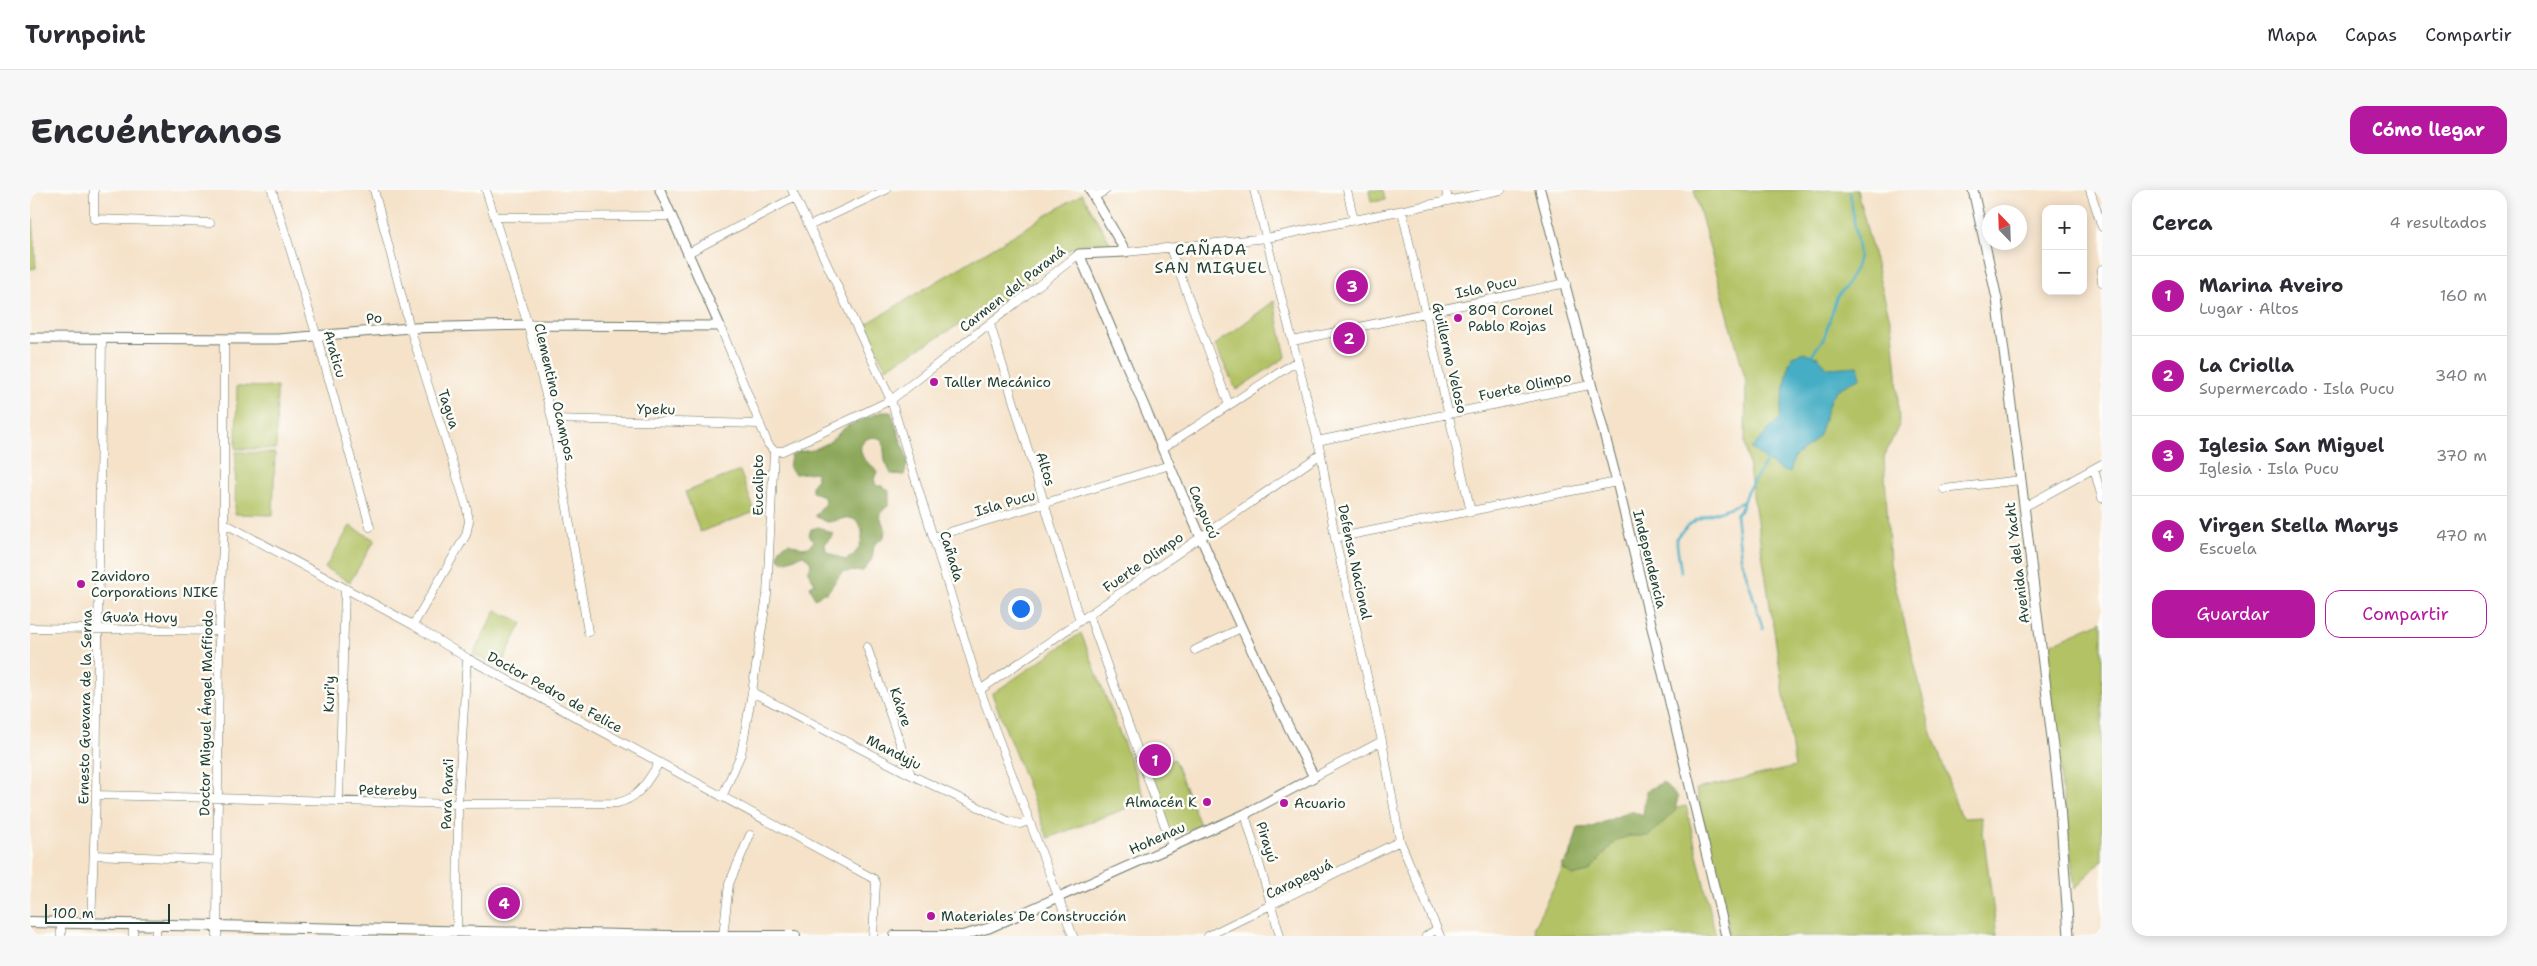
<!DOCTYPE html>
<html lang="es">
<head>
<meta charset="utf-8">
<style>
  body { margin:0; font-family:"Shantell Sans",sans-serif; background:#f7f7f7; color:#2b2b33 }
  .controls { position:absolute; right:15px; top:15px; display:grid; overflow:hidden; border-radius:10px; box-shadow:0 2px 12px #0003 }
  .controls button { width:45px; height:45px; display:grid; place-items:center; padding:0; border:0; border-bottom:1px solid #e1e1e2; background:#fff; color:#2b2b33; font:25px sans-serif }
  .compass { position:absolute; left:1952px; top:15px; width:45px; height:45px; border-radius:50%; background:#fff; box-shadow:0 2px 12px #0003; rotate:337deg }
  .scale { position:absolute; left:15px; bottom:12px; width:125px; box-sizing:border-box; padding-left:5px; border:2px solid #1f3d34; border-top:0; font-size:14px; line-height:18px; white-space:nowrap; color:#1f3d34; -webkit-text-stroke:4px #fdfcf7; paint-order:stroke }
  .you { position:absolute; left:990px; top:418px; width:18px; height:18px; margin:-12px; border:4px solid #fff; border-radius:50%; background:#1a73e8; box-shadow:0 0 0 8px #1a73e833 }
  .badge { display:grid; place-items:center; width:32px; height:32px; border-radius:50%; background:#b5179e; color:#fff; font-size:16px; font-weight:700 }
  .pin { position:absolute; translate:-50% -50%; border:2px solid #fff; box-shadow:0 1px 5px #0006 }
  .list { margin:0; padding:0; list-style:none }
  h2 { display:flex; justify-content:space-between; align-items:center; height:65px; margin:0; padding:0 20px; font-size:21px }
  h2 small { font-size:16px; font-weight:400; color:#7c7c81 }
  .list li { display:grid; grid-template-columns:32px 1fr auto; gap:15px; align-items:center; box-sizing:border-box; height:80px; padding:0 20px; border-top:1px solid #e1e1e2 }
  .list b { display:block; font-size:19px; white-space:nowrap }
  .list p { margin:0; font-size:16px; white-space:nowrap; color:#7c7c81 }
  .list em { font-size:16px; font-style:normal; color:#7c7c81 }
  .actions { display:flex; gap:10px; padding:15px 20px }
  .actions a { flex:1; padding:11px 0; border:1px solid #b5179e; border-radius:15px; text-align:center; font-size:18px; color:#b5179e }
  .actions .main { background:#b5179e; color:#fff }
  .map { position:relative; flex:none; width:2072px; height:746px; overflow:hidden; border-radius:15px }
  header { display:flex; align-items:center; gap:30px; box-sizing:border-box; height:70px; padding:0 25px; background:#fff; border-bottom:1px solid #e1e1e2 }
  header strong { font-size:24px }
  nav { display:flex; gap:28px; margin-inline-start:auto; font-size:18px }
  .intro { display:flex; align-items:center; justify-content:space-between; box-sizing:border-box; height:120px; padding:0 30px }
  h1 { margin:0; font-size:35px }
  .button { padding:12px 22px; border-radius:15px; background:#b5179e; color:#fff; font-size:18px; font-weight:700 }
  main { display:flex; gap:30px; padding:0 30px }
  aside { flex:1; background:#fff; border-radius:15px; box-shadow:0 2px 12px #0003 }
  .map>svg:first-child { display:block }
  .green { fill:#b2c265; stroke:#68804c }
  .forest { fill:#8da85a; stroke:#567247 }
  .water { fill:#45adc4; stroke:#32757c }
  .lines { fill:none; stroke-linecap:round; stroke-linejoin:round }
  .stream { stroke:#45adc4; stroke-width:2.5 }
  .minor-casing { stroke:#6a7768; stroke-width:9 }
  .tertiary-casing { stroke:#6a7768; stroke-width:11 }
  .secondary-casing { stroke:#6a7768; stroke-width:12 }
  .minor { stroke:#fff; stroke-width:8 }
  .tertiary { stroke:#fff; stroke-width:9 }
  .secondary { stroke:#fff; stroke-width:10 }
  .poi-dot { fill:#b5179e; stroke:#fdfcf7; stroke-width:2 }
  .labels { text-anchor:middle; stroke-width:5; stroke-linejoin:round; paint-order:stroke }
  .street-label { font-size:14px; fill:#1f3d34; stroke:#fdfcf7 }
  .poi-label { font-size:14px; fill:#1f3d34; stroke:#fdfcf7; text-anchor:start }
  .quarter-label { font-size:16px; letter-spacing:1px; fill:#1f3d34; stroke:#fdfcf7 }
</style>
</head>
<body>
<header>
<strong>Turnpoint</strong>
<nav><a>Mapa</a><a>Capas</a><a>Compartir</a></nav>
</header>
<div class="intro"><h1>Encuéntranos</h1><a class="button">Cómo llegar</a></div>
<main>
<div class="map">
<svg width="2072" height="746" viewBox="0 0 2072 746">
  <rect width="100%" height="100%" fill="#fdfcf7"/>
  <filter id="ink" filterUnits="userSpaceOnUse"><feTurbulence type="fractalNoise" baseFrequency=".02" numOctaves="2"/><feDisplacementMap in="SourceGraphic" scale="10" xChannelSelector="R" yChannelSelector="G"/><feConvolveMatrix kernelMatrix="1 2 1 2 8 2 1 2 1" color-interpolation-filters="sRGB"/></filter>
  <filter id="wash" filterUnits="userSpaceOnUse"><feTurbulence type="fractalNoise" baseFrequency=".0096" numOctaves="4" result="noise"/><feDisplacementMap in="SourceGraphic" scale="20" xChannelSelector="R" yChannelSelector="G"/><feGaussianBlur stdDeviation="1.12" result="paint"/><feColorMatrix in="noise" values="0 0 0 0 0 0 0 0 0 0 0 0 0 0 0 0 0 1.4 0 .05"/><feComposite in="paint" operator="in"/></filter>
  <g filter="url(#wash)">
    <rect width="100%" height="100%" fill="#f5e2c9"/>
    <path class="green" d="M1339,0H1353L1355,10L1341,12Z
      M1664,0H1827L1863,141L1867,184L1869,235L1854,267L1860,374L1900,537L1929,623L1934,628L1951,627L1967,746H1700L1666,599L1765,577L1715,253L1716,191Z
      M1052,4L1081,54H1053L1040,59L944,134L940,128L856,178L833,136Z
      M0,29H3L6,78L0,79Z
      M1244,111L1256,167L1206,200L1185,155Z
      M207,196L247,197L246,259H206Z
      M206,262L245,263L243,325L205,324Z
      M710,281L725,322L670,342L655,302Z
      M320,336L345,350L320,392L295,378Z
      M466,420L492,433L470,477L443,464Z
      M2072,431V670L2045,699L2014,457Z
      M1051,443L1116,611L1018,648L962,504Z
      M1144,569L1170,635L1140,647L1115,580Z
      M1656,616L1686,746H1506L1504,737L1542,660L1622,624Z"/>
    <path class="forest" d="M851,222H861L878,271L874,285L861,284L855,271L853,250C842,243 826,250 832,265C835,273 843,274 847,282L844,289L846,296H853L859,301V315L853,320L850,326L855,340L854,347L844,355L842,369L833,381L812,382L797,403H792L785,409L780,396L785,393L778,382L781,375L779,369L773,365L754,372L748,368C748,360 750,356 759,353L772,358L779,357L784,351L779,345L781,339L789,337L804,344L795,354L796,361L815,370C832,365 841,333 820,328C814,327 804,332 797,332L785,326L795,313L794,306L782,302V295L787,289L786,282L765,284L759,277L761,266L767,262L783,260L798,253L817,236Z
      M1633,592L1648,607L1645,621L1619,646H1600L1586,650L1559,682L1542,686L1531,676L1540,667L1548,638L1562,637L1601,621L1613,626L1616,601Z"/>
    <path class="water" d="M1774,162L1788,167L1798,178L1828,176L1831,187L1807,200L1801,207L1789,245L1784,252L1764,267L1760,283L1749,279L1721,259L1749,229L1759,174L1763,166Z"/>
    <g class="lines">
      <path class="stream" d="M1780,167L1794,148L1807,106L1815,98L1826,77L1829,66L1820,3
        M1651,382L1646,348C1668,321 1685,326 1712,312
        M1733,439L1711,367L1706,325L1710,321L1717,301L1739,268"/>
    </g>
  </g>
  <g filter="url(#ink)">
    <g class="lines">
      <defs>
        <path id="minor" d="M64,0V29L180,33
          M242,0L287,147L340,337
          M344,0L380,138L436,315L439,331L436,345L383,435
          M456,0L498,135L522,229L558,442
          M762,0L861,210L950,500L1043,746
          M1224,0L1291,264L1305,348L1352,551L1370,651L1410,746
          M1317,0L1324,30
          M1416,0L1418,11
          M2060,0L2072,37
          M1064,7L1076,0
          M1372,21L1441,322
          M466,27L641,26
          M779,36L856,0
          M1140,58L1199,215
          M1096,62L1237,48L1471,0
          M658,63L765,7
          M2072,79V92
          M960,134L1050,431
          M690,136L738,254L744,261L737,405L722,502L711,564L692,607
          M1263,151L1536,93
          M522,229L730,234
          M1287,251L1560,195
          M1133,258L1267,171
          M744,261H753L861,210L1049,64
          M2064,279L2072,308
          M1914,299L1991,290
          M1994,317L2072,274
          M194,333L383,435L437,468L844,689L846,693L843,746
          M903,347L1140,275
          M1305,348L1587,292
          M1059,425L1142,656
          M0,438L189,441
          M837,457L881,585
          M1165,460L1211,438
          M950,500L1291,264
          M722,502L881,585L978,631L990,634L999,631
          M1284,587L1352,551
          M66,605L428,614L587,613C610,608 617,591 629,573
          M309,611L315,399
          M1215,624L1250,746
          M64,665L187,670
          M61,734L66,605L72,149
          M126,735V746
          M427,741L428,614L437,468
          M31,746V733
          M103,746V736
          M187,746L189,441L194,333V150
          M693,746L699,694L720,645
          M1178,746L1370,651
          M1396,746L1407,739"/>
        <path id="tertiary" d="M1510,0L1587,292L1696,746
          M1943,0L1967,109L1991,290L2030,615L2039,746
          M0,148L248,149L380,138L498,135L690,136L630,0
          M934,745L959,738L1215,624L1284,587C1196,417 1125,239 1049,64L1096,62L1060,0"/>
        <path id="secondary" d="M0,732L639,746H765
          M865,746H935"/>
      </defs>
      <use href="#minor" class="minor-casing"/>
      <use href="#tertiary" class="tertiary-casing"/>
      <use href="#secondary" class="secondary-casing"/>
      <use href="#minor" class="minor"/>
      <use href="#tertiary" class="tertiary"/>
      <use href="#secondary" class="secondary"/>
    </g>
  </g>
  <g class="poi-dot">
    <circle cx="1428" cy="128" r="5"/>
    <circle cx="904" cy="192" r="5"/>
    <circle cx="51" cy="394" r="5"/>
    <circle cx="1177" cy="612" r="5"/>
    <circle cx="1254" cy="613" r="5"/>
    <circle cx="901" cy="726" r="5"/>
  </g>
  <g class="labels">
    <g class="street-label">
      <text transform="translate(1456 97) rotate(-12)" y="5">Isla Pucu</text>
      <text transform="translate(982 99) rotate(-38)" y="5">Carmen del Paraná</text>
      <text transform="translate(344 128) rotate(-5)" y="5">Po</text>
      <text transform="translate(305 164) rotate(74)" y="5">Araticu</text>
      <text transform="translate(1420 168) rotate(77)" y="5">Guillermo Veloso</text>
      <text transform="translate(1495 196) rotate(-12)" y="5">Fuerte Olimpo</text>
      <text transform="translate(525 202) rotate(77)" y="5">Clementino Ocampos</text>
      <text transform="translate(419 219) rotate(72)" y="5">Tagua</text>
      <text transform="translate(626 219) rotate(1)" y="5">Ypeku</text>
      <text transform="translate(1016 279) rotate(73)" y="5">Altos</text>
      <text transform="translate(728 295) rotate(-90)" y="5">Eucalipto</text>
      <text transform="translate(975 313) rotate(-16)" y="5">Isla Pucu</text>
      <text transform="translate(1174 322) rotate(67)" y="5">Caapucú</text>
      <text transform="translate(922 366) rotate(73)" y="5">Cañada</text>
      <text transform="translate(1620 369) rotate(76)" y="5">Independencia</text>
      <text transform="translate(1113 372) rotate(-35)" y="5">Fuerte Olimpo</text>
      <text transform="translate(1325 372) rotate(78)" y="5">Defensa Nacional</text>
      <text transform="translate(1987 373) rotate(-97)" y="5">Avenida del Yacht</text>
      <text transform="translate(110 427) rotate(1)" y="5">Gua'a Hovy</text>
      <text transform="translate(525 502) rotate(29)" y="5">Doctor Pedro de Felice</text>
      <text transform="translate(299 504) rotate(-88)" y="5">Kuri'y</text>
      <text transform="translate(55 517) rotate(-89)" y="5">Ernesto Guevara de la Serna</text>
      <text transform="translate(871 517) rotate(71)" y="5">Ka'are</text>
      <text transform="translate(176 523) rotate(-89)" y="5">Doctor Miguel Ángel Maffiodo</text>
      <text transform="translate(864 562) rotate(27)" y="5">Mandyju</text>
      <text transform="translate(358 600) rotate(1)" y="5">Petereby</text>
      <text transform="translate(417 604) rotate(-88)" y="5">Para Para'i</text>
      <text transform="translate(1127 648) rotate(-24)" y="5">Hohenau</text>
      <text transform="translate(1237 652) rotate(73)" y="5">Pirayú</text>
      <text transform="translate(1269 689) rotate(-26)" y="5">Carapeguá</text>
    </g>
    <g class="poi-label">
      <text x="1438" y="125">809 Coronel<tspan x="1438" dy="16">Pablo Rojas</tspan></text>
      <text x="914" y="197">Taller Mecánico</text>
      <text x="61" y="391">Zavidoro<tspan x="61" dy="16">Corporations NIKE</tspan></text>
      <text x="1167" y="617" text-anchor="end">Almacén K</text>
      <text x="1264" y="618">Acuario</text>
      <text x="911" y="731">Materiales De Construcción</text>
    </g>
    <g class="quarter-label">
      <text x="1181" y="65">CAÑADA<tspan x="1181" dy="18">SAN MIGUEL</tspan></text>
    </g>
  </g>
</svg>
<div class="controls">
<button>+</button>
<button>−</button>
</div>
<svg class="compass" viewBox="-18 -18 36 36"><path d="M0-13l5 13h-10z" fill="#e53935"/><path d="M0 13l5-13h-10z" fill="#7c7c81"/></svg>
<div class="scale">100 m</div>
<div class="you"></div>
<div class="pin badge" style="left:1125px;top:570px">1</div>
<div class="pin badge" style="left:1319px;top:148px">2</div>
<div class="pin badge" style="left:1322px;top:96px">3</div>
<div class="pin badge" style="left:474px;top:713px">4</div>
</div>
<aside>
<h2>Cerca<small>4 resultados</small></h2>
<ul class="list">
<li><span class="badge">1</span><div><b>Marina Aveiro</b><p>Lugar · Altos</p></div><em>160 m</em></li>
<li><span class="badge">2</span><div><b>La Criolla</b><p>Supermercado · Isla Pucu</p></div><em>340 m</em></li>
<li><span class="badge">3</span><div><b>Iglesia San Miguel</b><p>Iglesia · Isla Pucu</p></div><em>370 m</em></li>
<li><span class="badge">4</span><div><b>Virgen Stella Marys</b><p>Escuela</p></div><em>470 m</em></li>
</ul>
<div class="actions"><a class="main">Guardar</a><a>Compartir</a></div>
</aside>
</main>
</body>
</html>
